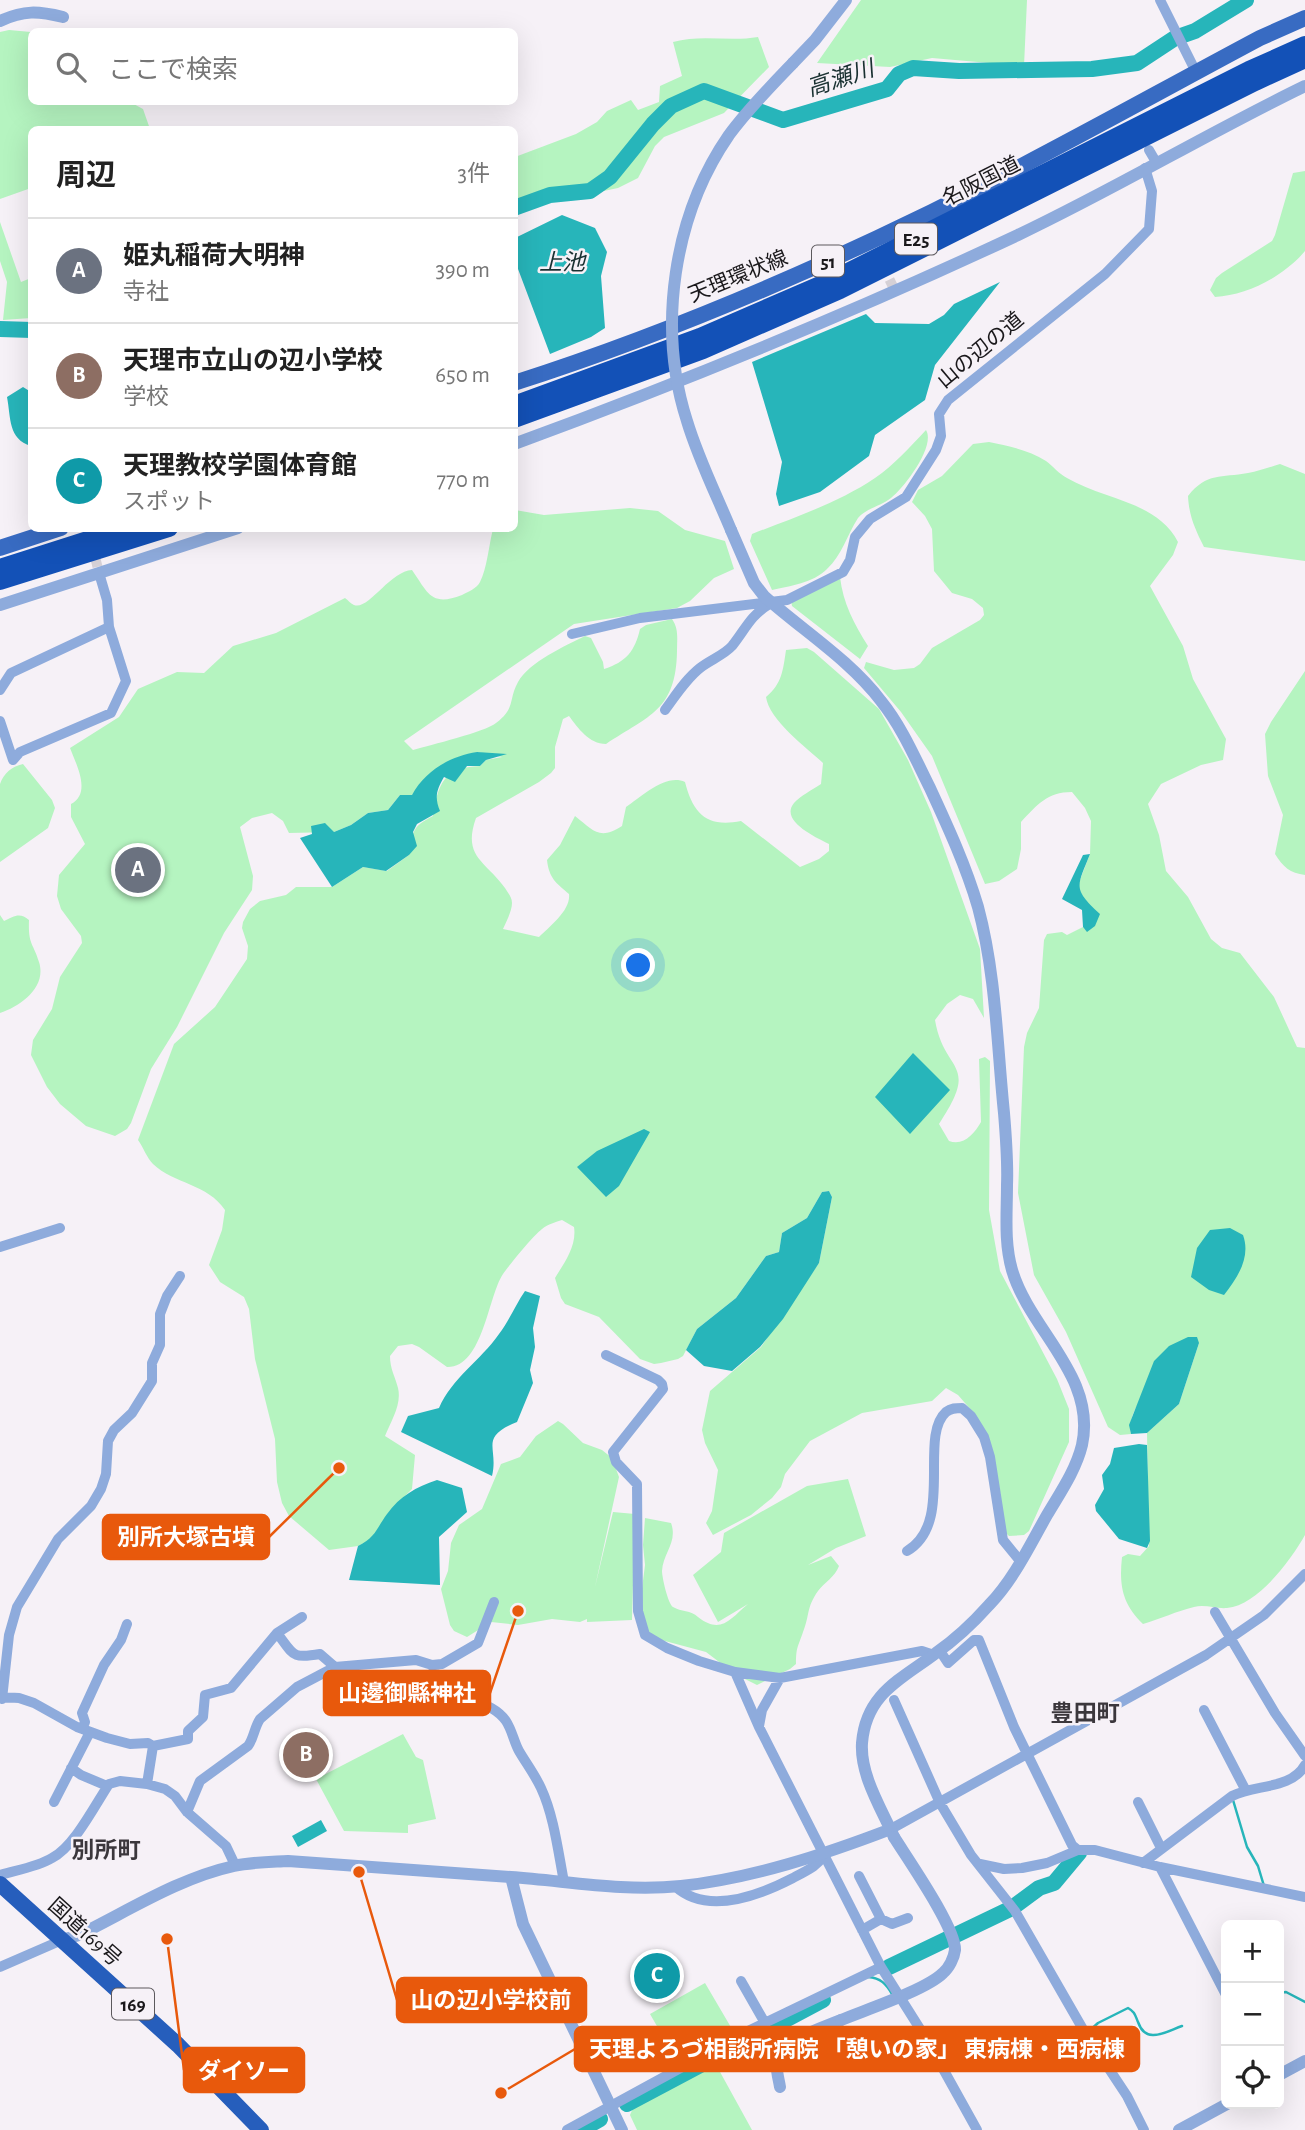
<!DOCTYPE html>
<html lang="ja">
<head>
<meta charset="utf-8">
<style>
  body { margin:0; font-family:"Alegreya Sans","Noto Sans JP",sans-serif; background:#f6f6f6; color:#222 }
  .controls { position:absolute; right:21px; bottom:21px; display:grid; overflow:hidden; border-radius:10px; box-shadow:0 7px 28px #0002 }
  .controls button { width:63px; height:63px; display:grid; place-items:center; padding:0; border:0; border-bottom:2px solid #e0e0e0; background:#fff; color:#222; font:35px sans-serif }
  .you { position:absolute; left:639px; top:966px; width:24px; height:24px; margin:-18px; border:5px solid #fff; border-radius:50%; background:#1a73e8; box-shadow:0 0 0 10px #1a73e833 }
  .badge { display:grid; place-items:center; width:46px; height:46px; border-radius:50%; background:#2a6f62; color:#fff; font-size:23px; font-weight:700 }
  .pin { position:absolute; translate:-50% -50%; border:4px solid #fff; box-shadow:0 2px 7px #0006 }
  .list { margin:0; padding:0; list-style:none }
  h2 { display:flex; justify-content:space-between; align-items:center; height:91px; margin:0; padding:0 28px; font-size:30px }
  h2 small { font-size:23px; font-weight:400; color:#767676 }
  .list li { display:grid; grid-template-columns:46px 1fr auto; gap:21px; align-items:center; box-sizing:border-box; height:105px; padding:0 28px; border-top:2px solid #e0e0e0 }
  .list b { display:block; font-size:26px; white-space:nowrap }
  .list p { margin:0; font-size:23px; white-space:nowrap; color:#767676 }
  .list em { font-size:23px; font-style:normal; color:#767676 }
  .icon { flex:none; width:38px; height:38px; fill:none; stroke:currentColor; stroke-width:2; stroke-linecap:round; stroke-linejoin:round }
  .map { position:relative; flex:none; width:1305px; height:2130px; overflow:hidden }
  .search { position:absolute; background:#fff; box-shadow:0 7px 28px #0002; left:28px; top:28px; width:490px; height:77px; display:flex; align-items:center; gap:18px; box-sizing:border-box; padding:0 24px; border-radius:10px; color:#767676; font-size:26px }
  .panel { position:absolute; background:#fff; box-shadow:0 7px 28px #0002; left:28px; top:126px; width:490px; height:406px; border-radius:10px }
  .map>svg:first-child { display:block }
  .green { fill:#b5f4c0 }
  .water { fill:#27b5ba }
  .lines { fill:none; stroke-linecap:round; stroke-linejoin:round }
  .stream { stroke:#27b5ba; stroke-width:2.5 }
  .river { stroke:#27b5ba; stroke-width:16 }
  .minor-tunnel { stroke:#d5d0d6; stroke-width:10; stroke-dasharray:10 5; stroke-linecap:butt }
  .minor { stroke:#8eabdc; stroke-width:10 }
  .tertiary { stroke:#8eabdc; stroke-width:12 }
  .primary { stroke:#386bc2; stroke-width:16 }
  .trunk { stroke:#265ebc; stroke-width:16 }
  .motorway { stroke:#1351b7; stroke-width:18 }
  .tertiary-bridge { stroke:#8eabdc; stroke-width:12 }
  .labels { text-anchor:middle; stroke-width:5; stroke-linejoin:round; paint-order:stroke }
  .shield { fill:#f6f1f7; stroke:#5c595d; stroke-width:2 }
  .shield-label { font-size:19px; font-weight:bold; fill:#1a181b }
  .street-label { font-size:21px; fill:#1a181b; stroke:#f6f1f7 }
  .water-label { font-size:23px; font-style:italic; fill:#193031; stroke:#f6f1f7 }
  .neighbourhood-label { font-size:23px; font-weight:bold; fill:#3b373c; stroke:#f6f1f7 }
  .leader { fill:none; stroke:#e8590c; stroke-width:2.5 }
  .callout-dot { fill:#e8590c; stroke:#f6f1f7; stroke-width:2.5 }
  .callout { fill:#e8590c; stroke:#e8590c; stroke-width:2.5 }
  .callout-label { font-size:23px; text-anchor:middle; font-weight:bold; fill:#fff }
</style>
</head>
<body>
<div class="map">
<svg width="1305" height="2130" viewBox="0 0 1305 2130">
  <rect width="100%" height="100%" fill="#f6f1f7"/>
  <path class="green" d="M861,0H1027L1024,66L932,58L890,67L817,63Z
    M9,30L31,32L32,102H130L143,109L150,129L32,130L31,188L0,199V32Z
    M758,37L769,67L724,113L664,137L655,146L638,178L618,188L594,193L555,194L515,205V157L576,134L597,122L607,111L631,100L638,110L659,102L660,86L682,76L673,42C701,34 730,42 758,37Z
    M1305,171V251C1284,276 1248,295 1215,297L1210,290L1216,278L1222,273L1272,241L1275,235L1293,173Z
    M0,222L21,282L31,278V318L3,320L7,282L0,261Z
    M926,430C936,446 904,488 891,498C881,506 865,509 858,518C847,535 842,555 827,569C813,583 790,586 772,590L750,541L752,534C793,518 838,503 875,478C894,465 910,447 926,430Z
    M989,442C1008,446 1029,450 1046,461C1053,466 1059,474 1067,478C1104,500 1157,501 1178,542L1173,555L1150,586L1183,646L1193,679L1226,739L1223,760L1201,765L1161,784L1148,804L1159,835L1166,871L1188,897L1211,939L1222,948L1240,953L1274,997L1297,1047L1305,1048V1535C1291,1560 1258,1605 1227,1608C1216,1609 1205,1604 1194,1607C1177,1611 1160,1619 1143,1624C1122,1604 1119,1585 1122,1557L1128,1554L1140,1556L1149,1546L1147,1433L1179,1404L1199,1343C1177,1364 1124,1400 1131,1434L1120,1435L1108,1427L1066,1332L1034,1275L1018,1193L1024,1047L1027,1033L1039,1008L1044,940L1047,934L1062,932L1067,935L1083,927L1087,931L1078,885L1090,854L1091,821L1085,808L1072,792C1047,792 1037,805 1021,822V849L1017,869L999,881L985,884L932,756L901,712L864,668L866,662L894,670L914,668L920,664L932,648L980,620L984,615L983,608L972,599L952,593L934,571L932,529L925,516L912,502L918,490L942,476L973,444Z
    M1280,464L1305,474V561L1204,547C1195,529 1189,516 1188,496C1207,472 1221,478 1248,473C1259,471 1270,467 1280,464Z
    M630,508L658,511L685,530L725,541L734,569L714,578L690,601L677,608L574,624L404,741L413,750C430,745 485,732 496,723C516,708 508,700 518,682C529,662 565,646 585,636L591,638L603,662L604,669C626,662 635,651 640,629L646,625L672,619C679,629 677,639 677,651C676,710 650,715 606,744C589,744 578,728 569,716L563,719L555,747V768L551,773L539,782L476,818C462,857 486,861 505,888C508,893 512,897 512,903C512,911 506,922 503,929L539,937C550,926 571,910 569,894C556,883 549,878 547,860L560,845L575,816C593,830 599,841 622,826L626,807C641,797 666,773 685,782C693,813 706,828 741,821L800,867L819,859L829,851V844C817,838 779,821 794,803C800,796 812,790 821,784L823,763C806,747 769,720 766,697C782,684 783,670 786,650L807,648L814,652L879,709L908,760L931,812L980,949L984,1018L973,999L960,995L947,1004L935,1020C944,1074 981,1061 939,1124L949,1141C964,1146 974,1134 981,1122L979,1059L985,1057L990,1061L989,1210L1000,1271L1057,1379L1069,1409V1442L1029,1531L1024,1535L1009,1536L1004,1531L1000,1492L972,1411L958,1395L946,1388L932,1401L862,1413L810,1441L785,1474L781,1487L772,1498L751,1515L713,1535L706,1523L712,1511L718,1470L705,1443L702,1430L710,1391L761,1347L819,1263L832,1197L829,1191L822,1192L807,1218L782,1233L779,1252L766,1256L736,1298L697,1329L683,1356L678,1359L661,1363L654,1364L640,1359L599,1317L565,1304L561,1298L555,1278C564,1263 577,1246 574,1227L562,1220C556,1222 548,1224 542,1229C532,1237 511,1263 503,1274C488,1296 483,1368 447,1367L419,1347L412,1344L398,1346L390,1356C390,1369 395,1376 398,1388C402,1404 391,1421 385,1436L415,1455L412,1489L388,1513L372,1539L358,1546L329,1550L289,1516L282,1503L277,1482L275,1439L255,1359L249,1309L244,1297L220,1282L209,1265L222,1230L225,1210C208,1184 174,1184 153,1164C147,1158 143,1147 138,1140L174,1044L215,1007L247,959L248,946L242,928L243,922L250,909L260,901L286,895L296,887H332L363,867L387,871L409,855C413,832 411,827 433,816C438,785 443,767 480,766L486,760L502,757L477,752L412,795H400L388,810L368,813L351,825L334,832L289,833L283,821L272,813L252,818L240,827L253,876L252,890L224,933L177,1027L151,1069L131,1123L127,1129L115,1136L86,1126L60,1104L47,1087L31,1055L33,1040L52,1009L60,977L82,943L81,936L61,909L57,896L59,875L85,844L71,817V804C92,793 76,764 70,748L119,717L138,689L177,672L204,673L233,646L276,633L345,598C348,600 351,604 354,605C368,611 390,571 412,570C428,593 431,607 462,595C468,592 477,588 480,582C487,569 489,544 493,529L514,528L515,510L544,515Z
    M840,577C843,603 854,624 868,646L860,659L792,606L791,600Z
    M1305,671V875C1290,873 1283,867 1275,854L1283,815L1268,776L1265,734L1271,722Z
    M23,764L52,800L55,808L48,828L0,862V784C4,773 11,767 23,764Z
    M0,915L4,921C14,916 20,912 29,920C28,945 33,942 39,962C47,987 21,1006 0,1013Z
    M558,1421L563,1424L583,1443L602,1450L612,1458L619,1477L595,1587L613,1512L635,1514L632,1620L587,1622V1619L580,1622L552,1619L518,1625L491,1622L467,1637L454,1631L450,1625L441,1589L448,1571L451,1543L459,1525L482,1509L501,1464L520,1457L536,1436Z
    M848,1479L866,1536L836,1548L808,1565L831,1556L839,1566C835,1577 825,1582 818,1591C806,1608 810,1615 803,1632C798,1647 796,1647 796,1664L790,1669L757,1685L735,1674L706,1652L650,1637L639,1612L645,1565L643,1545L645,1518L671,1523C678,1542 663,1553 662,1571C662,1577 668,1604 673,1607C681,1612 691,1610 698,1617C721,1635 730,1619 748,1604L718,1622L693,1575L721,1552L724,1533L807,1486Z
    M403,1734L416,1757L423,1760L436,1819L408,1825V1833L344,1831L316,1779Z
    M705,1983L732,2029L677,2061L650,2014Z
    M714,2061L752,2130H637L630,2115L633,2108Z"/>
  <path class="water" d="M562,215L595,228L607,252L601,276L605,328L591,337L550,354L515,261V238Z
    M1000,282L935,365L925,400L875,435L869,456L820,492L779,506L776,494L782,462L752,362L866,314L875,323L929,324L944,315L954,304Z
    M23,387L31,392V446C8,439 11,418 7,397Z
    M477,752L507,754L486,760L480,766H467L455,782L444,777C437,789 434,797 440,811L417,824L413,832L417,846L409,855L386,871L363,867L332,887L300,838L312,834L311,826L325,823L334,832L351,825L368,813L388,810L400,795H412C425,771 450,756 477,752Z
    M1090,854C1077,887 1072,888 1100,914L1095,926L1087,932L1083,927L1082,910L1062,899L1083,855Z
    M913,1053L950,1090L910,1134L875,1097Z
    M644,1129L650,1132L619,1186L606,1197L577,1167L597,1151Z
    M829,1191L832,1197L819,1263L783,1319L760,1347L732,1371L704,1366L686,1350L697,1329L736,1298L766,1256L779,1252L782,1233L807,1218L822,1192Z
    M1230,1228L1243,1235C1251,1257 1238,1277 1224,1295L1209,1290L1191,1277L1197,1248L1210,1230Z
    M525,1291L540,1296L533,1328L535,1347L530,1370L533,1383L517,1422C478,1438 499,1447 492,1476L401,1432L408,1416L439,1408C452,1378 481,1360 499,1334C509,1321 516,1304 525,1291Z
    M1188,1337H1197L1199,1343L1179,1404L1147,1433L1131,1434L1129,1425L1154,1361L1169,1346Z
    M1139,1444L1147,1445L1150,1541L1147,1548L1119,1539L1096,1511L1095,1505L1104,1489L1102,1475L1110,1464L1114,1448Z
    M437,1480L462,1488L467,1512L439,1537L440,1585L349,1580L358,1546C376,1537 376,1529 387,1514C400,1496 416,1487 437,1480Z
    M321,1820L327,1831L298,1847L292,1836Z"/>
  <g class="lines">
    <path class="stream" d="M1233,1800L1247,1847L1258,1866L1264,1886
      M868,1977C881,1978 886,1984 892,1994
      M1279,1993L1286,1992L1305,2002
      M1088,2032L1098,2023L1128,2008C1135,2012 1135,2015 1138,2022C1146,2045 1165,2032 1182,2026
      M1065,2051L1083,2037"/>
    <path class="river" d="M514,208L550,195L590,191L610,177L653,124L671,106L704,91L783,120L887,89L899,74L913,68L959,71L1092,69L1137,63L1175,38L1195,31L1246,0
      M0,329L32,330
      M1016,1905L1039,1888L1054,1883L1079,1853
      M889,1967L1010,1909
      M627,2104L823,2000
      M581,2130L600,2119"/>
    <path class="minor-tunnel" d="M883,266L895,291
      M88,528L99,573"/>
    <path class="minor" d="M1160,0L1196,72
      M1149,150L1156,162
      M572,634L640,618L787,600L843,572L850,560L855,537L870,519L906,497L936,450L941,436L939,414L948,400L1105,274L1149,229L1152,191L1145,168
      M0,690L11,673L109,627
      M665,710C676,695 686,679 700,668C710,660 724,655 732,646C745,630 750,616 768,605
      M0,721L13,760L20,752L111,713L126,681L109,627L107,600L99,573
      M0,1247L60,1228
      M606,1355L658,1380L662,1384L663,1389L613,1452L616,1462L637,1484L638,1611L645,1635L667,1648L699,1661L735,1672L780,1678L922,1651L934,1655
      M907,1551C955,1523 918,1437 946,1412C951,1408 956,1408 962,1408L971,1416L984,1437L990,1457L1003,1540L1021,1562
      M1215,1612L1275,1713L1305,1756
      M277,1633C294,1655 291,1659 320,1654L335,1667
      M940,1651L948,1663L974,1640H979L1014,1727L1072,1845L1078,1850
      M432,1665C445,1703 488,1695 506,1721C512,1730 514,1742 519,1751C526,1763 535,1775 541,1788C554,1816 558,1851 564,1882
      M735,1672L759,1727L881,1967L927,2040L977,2130
      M0,1697L19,1698L34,1703L77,1727L107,1738L130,1744L148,1743L153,1746L147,1784
      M2,1699L9,1635L17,1607L58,1539L91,1506L101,1489L106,1474L108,1441L114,1430L132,1413L152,1381V1363L160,1345V1314L167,1296L180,1276
      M894,1700L940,1803L971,1855L1015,1911L1084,2031L1127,2096L1144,2130
      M1204,1710L1245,1789
      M759,1726L762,1710L780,1678
      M82,1729L85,1722L82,1713L104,1665L121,1640L127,1624
      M153,1746L188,1739V1731L203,1717L205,1695L231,1688L277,1633L302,1617
      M71,1768L81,1775L107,1786
      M54,1802L90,1732
      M1138,1802L1161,1848
      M187,1812L200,1781L248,1746C254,1738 254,1728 260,1719L297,1687L335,1667L416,1660L432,1665L442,1664L478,1643L494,1602
      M891,1829L1206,1655L1264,1615L1305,1574
      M1143,1863L1232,1796C1255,1784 1291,1790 1305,1765
      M980,1864L1004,1869L1022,1868L1047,1863L1078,1850H1095L1160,1867L1305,1897
      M1160,1867L1226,1995
      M0,1875C17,1870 37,1867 52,1858C74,1847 95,1805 109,1784L120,1781L147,1784L165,1789L175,1796L187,1812L226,1846L235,1865
      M859,1876L881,1919L892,1924L908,1918
      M675,1886C707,1916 760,1895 793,1878C805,1871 816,1868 823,1856
      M862,1930L881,1919
      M0,1967L62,1940
      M741,1981L765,2023
      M567,2130L748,2031L881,1967"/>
    <path class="tertiary" d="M0,21C24,10 38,11 63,17
      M793,63L815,40L846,0
      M514,444C685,381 854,312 1018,235C1115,189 1208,133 1305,86
      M731,530L754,583L764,596C802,630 850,660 881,701C902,727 915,758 930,788C948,827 966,866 978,907C996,974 997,1045 1004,1113C1006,1137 1008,1161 1007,1185C1007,1214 1004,1242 1012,1270C1030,1331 1097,1376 1082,1445C1076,1470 1060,1493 1047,1515C1030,1545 1014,1579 989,1605C973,1623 956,1639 936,1653C902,1679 866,1693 862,1743C860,1775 881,1808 894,1837
      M0,605L238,528
      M511,1877L523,1924L622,2130
      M62,1940L79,1935C128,1911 179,1878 234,1866C251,1862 270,1862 288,1861C362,1867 437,1871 511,1877C568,1881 623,1892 681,1886C753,1878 823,1855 891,1829
      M1279,2075L1305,2061
      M780,2087C779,2080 776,2071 777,2064C782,2039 820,2029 841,2020
      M1179,2130L1227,2104"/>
    <path class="primary" d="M514,383C658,337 797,278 932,212C1043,157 1151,96 1260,38L1305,18
      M0,548L61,528"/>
    <path class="trunk" d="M0,1884L178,2045L261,2130"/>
    <path class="motorway" d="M514,405L700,337L834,279L1249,70L1305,45
      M514,419L703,350L840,290L1255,82L1305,59
      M0,568L125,528
      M0,581L169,528"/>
    <path class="tertiary-bridge" d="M731,530C716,494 698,458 687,421C657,328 673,216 729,135C748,109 771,86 793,63
      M841,2020C865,2010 926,1990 943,1973C949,1968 954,1958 955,1950C956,1928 907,1858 894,1837"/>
  </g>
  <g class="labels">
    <g class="shield">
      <rect x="895" y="223.5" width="42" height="31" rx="5"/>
      <rect x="812" y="245.5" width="32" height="31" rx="5"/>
      <rect x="112" y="1988.5" width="42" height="31" rx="5"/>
    </g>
    <g class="shield-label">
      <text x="916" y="246">E25</text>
      <text x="828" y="268">51</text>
      <text x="133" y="2011">169</text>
    </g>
    <g class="street-label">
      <text transform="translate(981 181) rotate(-27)" y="7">名阪国道</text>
      <text transform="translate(738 276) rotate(-22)" y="7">天理環状線</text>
      <text transform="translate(980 350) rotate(-40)" y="7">山の辺の道</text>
      <text transform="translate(85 1932) rotate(42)" y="7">国道169号</text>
    </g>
    <g class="water-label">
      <text transform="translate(840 78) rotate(-18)" y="8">高瀬川</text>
      <text x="562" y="270">上池</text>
    </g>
    <g class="neighbourhood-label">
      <text x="1085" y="1721">豊田町</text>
      <text x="106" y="1858">別所町</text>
    </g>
  </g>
  <path class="leader" d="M339 1468L269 1537M518 1611L490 1693M359 1872L397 2000M501 2093L575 2049M167 1939L184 2070"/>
  <g class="callout-dot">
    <circle cx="339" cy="1468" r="7"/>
    <circle cx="518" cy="1611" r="7"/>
    <circle cx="359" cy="1872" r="7"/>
    <circle cx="501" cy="2093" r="7"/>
    <circle cx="167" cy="1939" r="7"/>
  </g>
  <g class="callout">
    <rect x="103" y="1515" width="166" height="44" rx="7"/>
    <rect x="324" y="1671" width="166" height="44" rx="7"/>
    <rect x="397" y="1978" width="189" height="44" rx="7"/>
    <rect x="575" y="2027" width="564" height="44" rx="7"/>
    <rect x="184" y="2048" width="120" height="44" rx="7"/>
  </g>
  <g class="callout-label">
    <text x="186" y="1545">別所大塚古墳</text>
    <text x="407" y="1701">山邊御縣神社</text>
    <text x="491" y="2008">山の辺小学校前</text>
    <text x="857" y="2057">天理よろづ相談所病院 「憩いの家」 東病棟・西病棟</text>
    <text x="244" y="2079">ダイソー</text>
  </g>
</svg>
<div class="controls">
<button>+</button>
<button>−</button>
<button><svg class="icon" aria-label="locate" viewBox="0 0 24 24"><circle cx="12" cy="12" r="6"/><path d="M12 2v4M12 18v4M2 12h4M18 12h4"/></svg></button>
</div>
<div class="you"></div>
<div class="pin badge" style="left:138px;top:870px;background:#6b7280">A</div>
<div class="pin badge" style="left:306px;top:1755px;background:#8d6e63">B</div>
<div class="pin badge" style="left:657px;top:1976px;background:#0f9aa8">C</div>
<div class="search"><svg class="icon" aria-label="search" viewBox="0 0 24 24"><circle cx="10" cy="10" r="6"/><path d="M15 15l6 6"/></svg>ここで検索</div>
<section class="panel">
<h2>周辺<small>3件</small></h2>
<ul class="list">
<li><span class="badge" style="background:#6b7280">A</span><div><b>姫丸稲荷大明神</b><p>寺社</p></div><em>390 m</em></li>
<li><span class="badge" style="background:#8d6e63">B</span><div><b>天理市立山の辺小学校</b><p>学校</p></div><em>650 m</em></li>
<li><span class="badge" style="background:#0f9aa8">C</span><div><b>天理教校学園体育館</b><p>スポット</p></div><em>770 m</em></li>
</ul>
</section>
</div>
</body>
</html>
